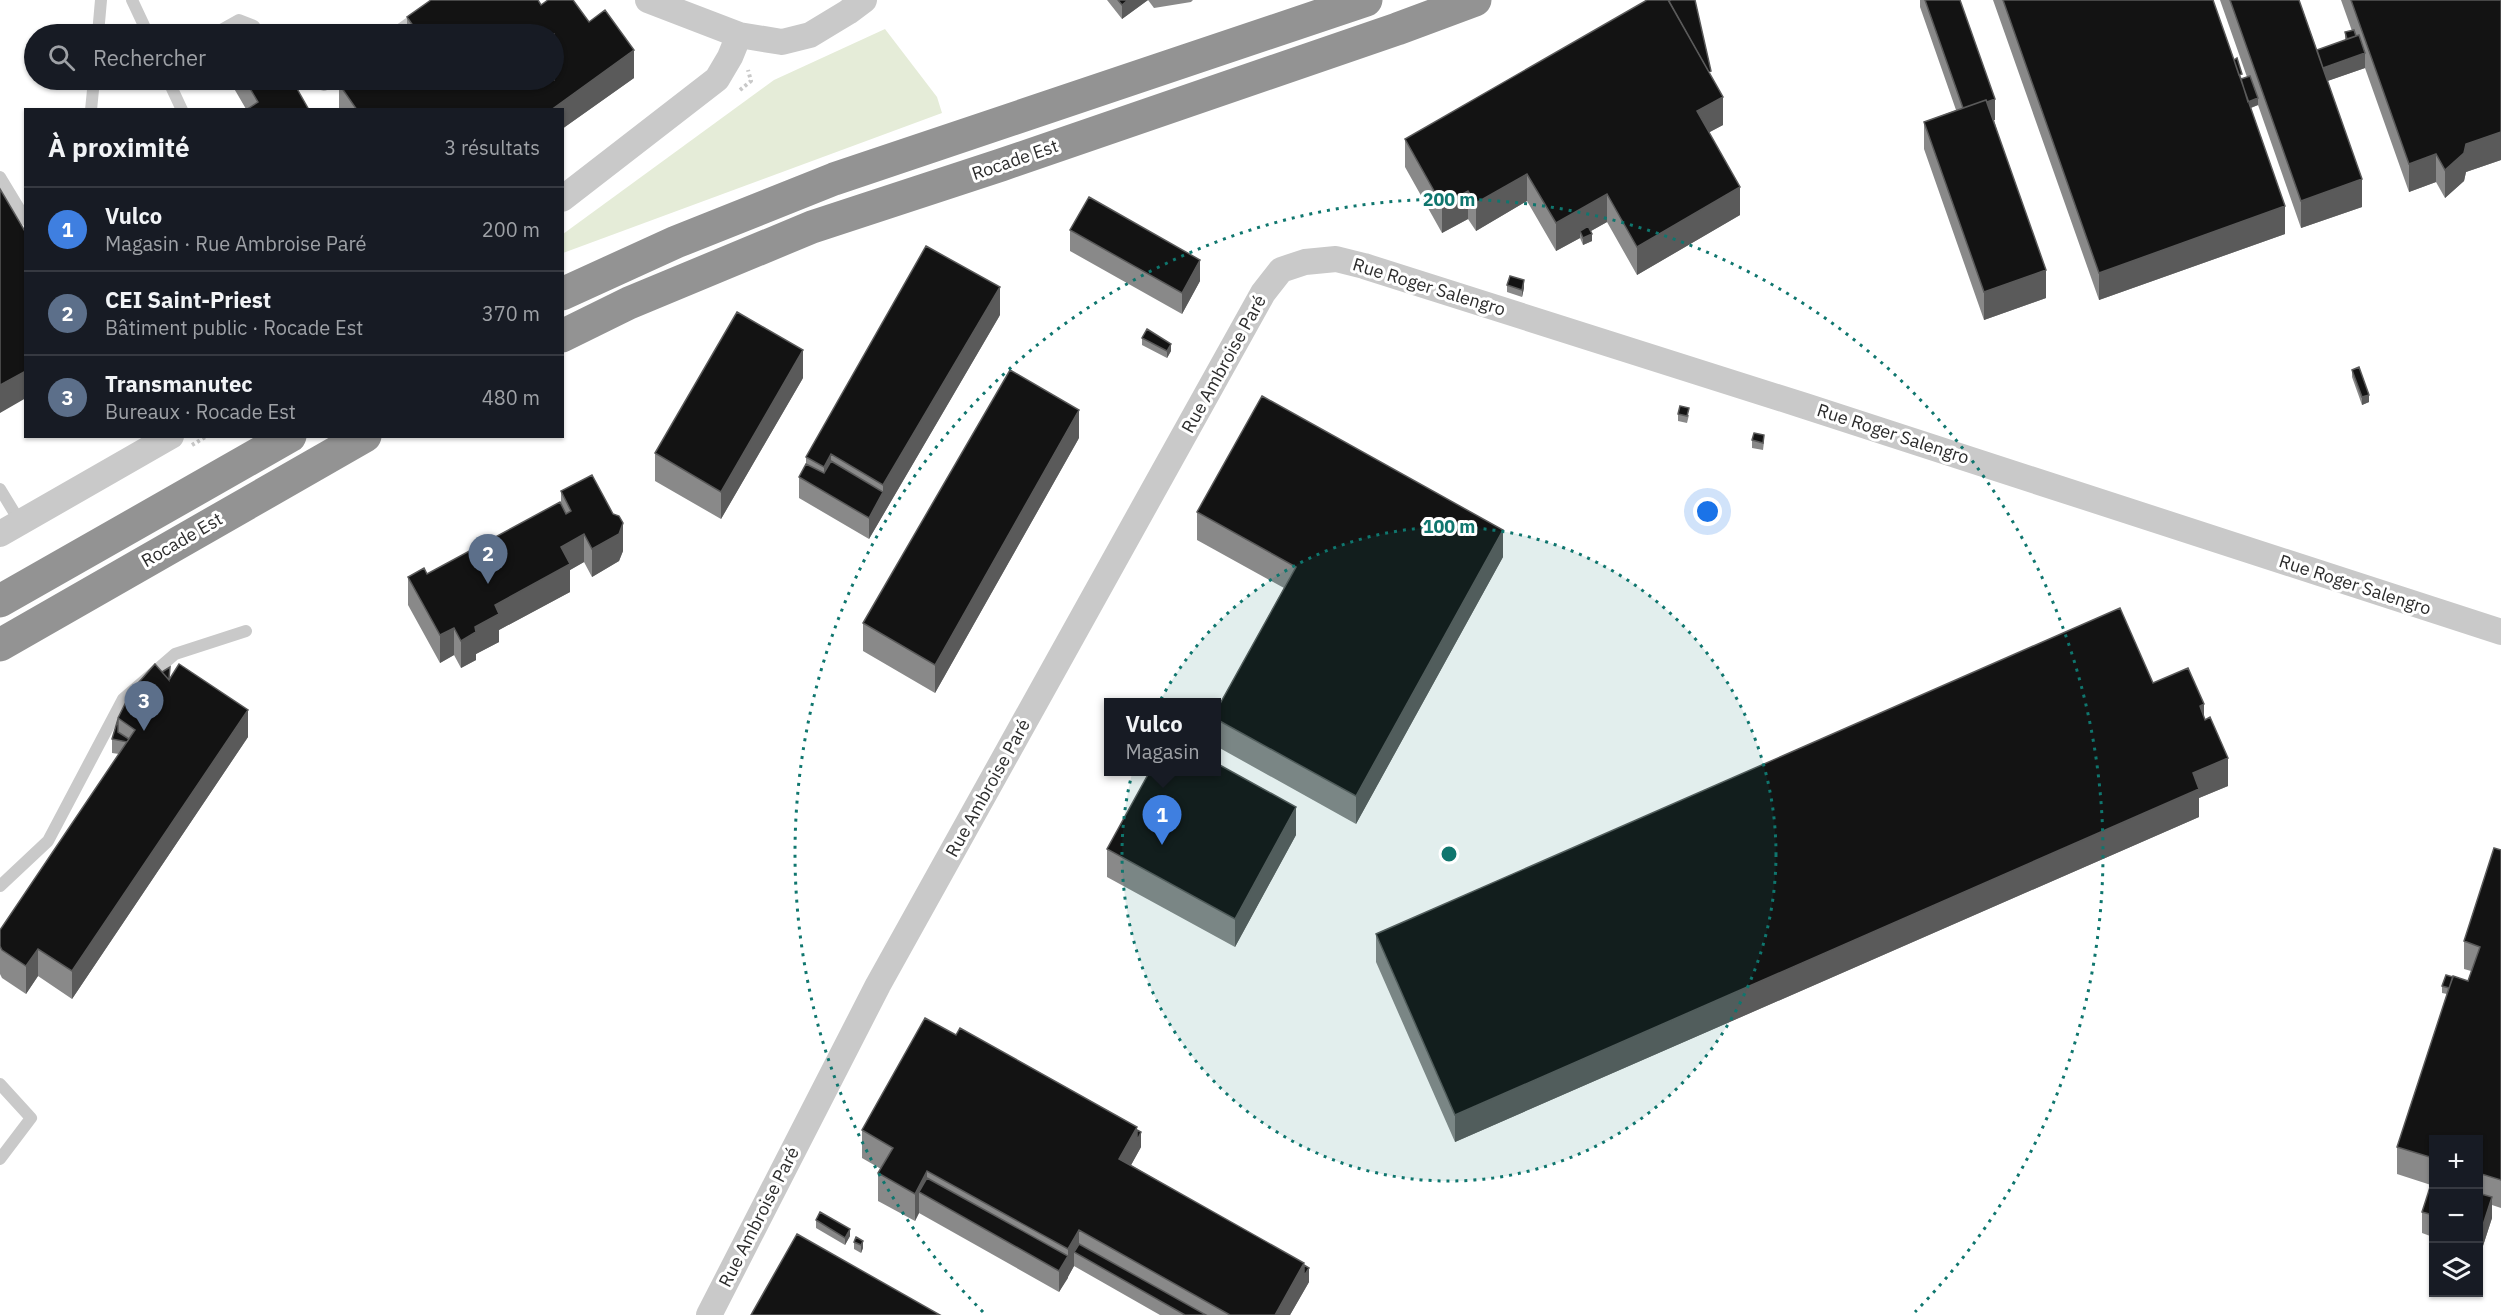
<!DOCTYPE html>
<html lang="fr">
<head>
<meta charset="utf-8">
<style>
  body { margin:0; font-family:"IBM Plex Sans",sans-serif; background:#20242c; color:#f1f3f6 }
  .controls { position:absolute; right:18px; bottom:18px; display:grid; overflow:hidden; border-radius:0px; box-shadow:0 2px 4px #0004 }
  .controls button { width:54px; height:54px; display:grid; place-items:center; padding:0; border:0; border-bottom:2px solid #363941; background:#171b24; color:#f1f3f6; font:30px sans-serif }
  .you { position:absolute; left:1708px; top:512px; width:21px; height:21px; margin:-15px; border:4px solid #fff; border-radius:50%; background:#1a73e8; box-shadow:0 0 0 9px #1a73e833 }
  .badge { display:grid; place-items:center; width:39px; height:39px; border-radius:50%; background:#2563eb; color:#fff; font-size:20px; font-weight:700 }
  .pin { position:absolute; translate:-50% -50px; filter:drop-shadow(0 2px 3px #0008) }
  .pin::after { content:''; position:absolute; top:32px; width:21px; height:18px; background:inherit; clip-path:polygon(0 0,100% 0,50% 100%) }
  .popup { position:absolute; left:1104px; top:698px; width:117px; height:78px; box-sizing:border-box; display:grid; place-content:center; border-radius:0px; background:#171b24; filter:drop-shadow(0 2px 4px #0005); font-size:20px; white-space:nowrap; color:#9ea1a6 }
  .popup b { font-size:22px; color:#f1f3f6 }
  .popup::after { content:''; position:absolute; left:50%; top:100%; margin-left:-12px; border:12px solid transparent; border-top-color:#171b24 }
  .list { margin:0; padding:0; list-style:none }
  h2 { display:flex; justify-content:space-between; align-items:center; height:78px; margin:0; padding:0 24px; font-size:26px }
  h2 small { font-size:20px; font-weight:400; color:#9ea1a6 }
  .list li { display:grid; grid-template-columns:39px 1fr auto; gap:18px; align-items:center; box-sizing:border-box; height:84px; padding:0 24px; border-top:2px solid #363941 }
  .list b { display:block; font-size:22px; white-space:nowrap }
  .list p { margin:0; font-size:20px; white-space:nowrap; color:#9ea1a6 }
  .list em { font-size:20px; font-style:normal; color:#9ea1a6 }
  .icon { flex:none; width:33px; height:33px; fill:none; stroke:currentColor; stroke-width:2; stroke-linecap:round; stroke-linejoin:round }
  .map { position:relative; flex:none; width:2501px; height:1315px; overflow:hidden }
  .search { position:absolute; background:#171b24; box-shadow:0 2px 4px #0004; left:24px; top:24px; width:540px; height:66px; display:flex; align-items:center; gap:15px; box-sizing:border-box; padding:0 21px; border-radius:33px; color:#9ea1a6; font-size:22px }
  .panel { position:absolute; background:#171b24; box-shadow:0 2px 4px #0004; left:24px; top:108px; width:540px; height:330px; border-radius:0px }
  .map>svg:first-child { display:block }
  .green { fill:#e5ecd8 }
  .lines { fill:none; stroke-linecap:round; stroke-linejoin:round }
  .path { stroke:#c9c9c9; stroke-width:4; stroke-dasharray:3 3; stroke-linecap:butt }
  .lane { stroke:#c9c9c9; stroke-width:12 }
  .street { stroke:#c9c9c9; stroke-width:26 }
  .highway { stroke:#939393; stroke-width:33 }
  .wall { fill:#898989 }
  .shaded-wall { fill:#5a5a5a }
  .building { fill:#131313; stroke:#5a5a5a; stroke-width:1.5 }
  .ring { fill:none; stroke:#0f766e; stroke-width:3; stroke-dasharray:3 6 }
  .labels { text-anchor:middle; stroke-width:6; stroke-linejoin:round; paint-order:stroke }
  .street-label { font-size:18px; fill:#2c2c2c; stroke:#fff }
  .centre { fill:#0f766e; stroke:#fff; stroke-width:3 }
  .ring-label { font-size:18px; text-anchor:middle; font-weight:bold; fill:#0f766e; stroke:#fff; stroke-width:6; stroke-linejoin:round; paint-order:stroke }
</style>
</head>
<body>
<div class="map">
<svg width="2501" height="1315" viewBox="0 0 2501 1315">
  <rect width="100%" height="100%" fill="#fff"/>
  <path class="green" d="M885,29L937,97L942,113L563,253V234L774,80Z"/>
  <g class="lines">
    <path class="path" d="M740,90L751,81L748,70
      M192,445L207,436"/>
    <path class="lane" d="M132,0L148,34
      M98,34L101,0
      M214,34L239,20L254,26L259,34
      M394,34L442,0
      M168,80L182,110
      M324,85L332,80
      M91,110L94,80
      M0,177L26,220
      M0,489L20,522
      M0,886L48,841L123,699L175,654L246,631
      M0,1084L31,1118L0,1159"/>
    <path class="street" d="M648,0L739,35L782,42L810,35L848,12L864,0
      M562,199L717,79L730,57L739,35
      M0,534L171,436
      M709,1315L878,985L1263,293L1281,270L1305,262L1336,259L1364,266L1805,406L2501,632"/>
    <path class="highway" d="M562,294L676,242L834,179L1366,0
      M562,336L629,303L812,227L1001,165L1397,29L1475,0
      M0,601L290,436
      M0,645L365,436"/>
  </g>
  <path class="wall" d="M1107,0H1148L1122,19Z
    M1148,0H1193L1191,2L1154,8Z
    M1920,0H1960L1995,120H1994L2046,298L1984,320L1924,149V122L1956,110L1920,7Z
    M1993,0H2213L2234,60L2242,79L2247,77L2220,0H2299L2317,50L2345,40V32L2352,31L2341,0H2501V160L2466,172L2464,181L2445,198L2436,182L2409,192L2365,68L2327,81L2362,207L2301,228L2258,105L2251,108L2285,234L2099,300Z
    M541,5L589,22L634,78L562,129V110H339V84L554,34H407V17Z
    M1711,76L1723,125L1709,132L1740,215L1637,275L1607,222L1591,231L1592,241L1583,245L1580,238L1556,251L1527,201L1476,231L1468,219L1442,233L1405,167V139Z
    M232,80H292L309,110L246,109L232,85Z
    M1070,230L1200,281L1182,314L1070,251Z
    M1507,285L1524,288L1522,297L1507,292Z
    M1000,315L869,539L799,498V477L806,464V457Z
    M1142,338L1171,351L1167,358L1142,345Z
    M2352,370L2369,402L2362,405L2352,377Z
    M803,378L721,519L655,481V453Z
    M1678,414L1689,415L1687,423L1678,421Z
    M1079,438L935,693L863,651V623Z
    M1752,440L1764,442L1763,450L1752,448Z
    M561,491L623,551L619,561L592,577L584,562L570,570V592L499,630V642L476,654V660L461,668L454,655L440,663L408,605V577L427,574L561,504Z
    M1197,512L1503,557L1356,824L1216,746V711L1284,588L1197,540Z
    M162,672L248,737L72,999L38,976L26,994L2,978L0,974V930L119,754L112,753V739L118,718Z
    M2153,683L2204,717L2228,786L2199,798V817L1455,1142L1376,962V934Z
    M1296,835L1235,947L1107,877V849Z
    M2501,850V1208L2492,1205V1218L2481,1252L2478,1251V1140H2433V1237L2422,1233V1212L2431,1185L2397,1174V1147L2447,994L2442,993V986L2468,981L2471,971L2464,969V941Z
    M956,1035L1137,1130L1141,1147L1131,1165L1304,1265L1309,1282L1290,1315H1160L1074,1266L1059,1292L919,1213L915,1221L878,1201V1173L881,1169L862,1158V1130Z
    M816,1220L850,1236L845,1245L816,1228Z
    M856,1237L863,1248L861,1253L854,1249V1242Z"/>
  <path class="shaded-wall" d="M1128,0H1148L1122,19V5Z
    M634,50V78L562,129V110H551Z
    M2365,53V68L2319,84V70Z
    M1723,97V125L1697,139V111Z
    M2258,98V105L2242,111V104Z
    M1995,99V120L1964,131V110Z
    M2501,132V160L2466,172L2464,181L2445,198V170L2466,144Z
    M2436,154V182L2409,192V164Z
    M1527,174V201L1476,231V203Z
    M2362,179V207L2301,228V201Z
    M1740,187V215L1637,275V247Z
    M1468,191V219L1442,233V205Z
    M1607,194V222L1582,236L1580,231V238L1556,251V223Z
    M2285,206V234L2099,300V273Z
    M1592,234V241L1583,245V238Z
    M1200,260V281L1182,314V293Z
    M2046,270V298L1984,320V292Z
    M1524,280V288L1522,297V290Z
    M1000,287V315L869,539V518L883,492V485Z
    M1171,344V351L1167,358V351Z
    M803,350V378L721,519V492Z
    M26,371V398L0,413V385Z
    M2369,395V402L2362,405V397Z
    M1079,410V438L935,693V665Z
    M831,454V482L824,492V467Z
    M623,523V551L619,561L592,577V549Z
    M1503,530V557L1356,824V796Z
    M584,534V562L570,570V592L499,630V642L476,654V660L461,668V641L495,605L561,547Z
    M454,628V655L440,663V635Z
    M2204,704V732L2200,706Z
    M248,710V737L72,999V971Z
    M2228,758V786L2199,798V817L1455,1142V1115L2193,773Z
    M1296,807V835L1235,947V919Z
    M38,949V976L26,994V966Z
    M1137,1127V1141L1141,1132V1147L1125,1176L1119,1159Z
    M927,1171V1197L919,1192V1213L915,1221V1194Z
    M2492,1197V1218L2481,1252V1231Z
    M850,1229V1236L845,1245V1238Z
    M1079,1230V1255L1074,1252V1266L1068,1277V1249Z
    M863,1241V1248L861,1253V1245Z
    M1068,1256V1278L1059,1292V1271Z
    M1304,1263V1276L1309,1268V1282L1290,1315H1275Z"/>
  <path class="building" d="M431,0H538L541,5L548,0H573L589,22L605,10L634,50L551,110H357L339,84L346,80H554V34H410L416,30L407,17Z
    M1118,0H1128L1122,5Z
    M1647,0H1668L1723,97L1697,111L1740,187L1637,247L1607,194L1556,223L1527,174L1476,203L1468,191L1442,205L1405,139Z
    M1671,0H1695L1711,71L1709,72L1669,1Z
    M1925,0H1960L1995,99L1987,102L1986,100L1963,108Z
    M2003,0H2213L2285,206L2099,273Z
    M2230,0H2299L2362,179L2301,201Z
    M2351,0H2501V132L2466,144L2464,153L2445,170L2436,154L2409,164Z
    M2354,30L2356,36L2347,39L2345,32Z
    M2359,35L2365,53L2323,68L2317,50Z
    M2237,58L2242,74L2239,75L2234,60Z
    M2250,76L2258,98L2248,102L2241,79Z
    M245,80H292L309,110H246L258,102Z
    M1986,100L2046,270L1984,292L1924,122Z
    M0,189L26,233V371L0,385Z
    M1089,197L1200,260L1182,293L1070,230Z
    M1588,226L1592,234L1583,238L1580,231Z
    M926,246L1000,287L883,485L831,454L824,467L806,457Z
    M1510,276L1524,280L1522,290L1507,285Z
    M737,312L803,350L721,492L655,453Z
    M1147,329L1171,344L1167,351L1142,338Z
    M2359,367L2369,395L2362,397L2352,370Z
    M1010,370L1079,410L935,665L863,623Z
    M1262,396L1503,530L1356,796L1216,719V711L1296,567L1197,512Z
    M1680,406L1689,408L1687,416L1678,414Z
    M1754,433L1764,435L1763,443L1752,440Z
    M831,461L883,492L869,518L799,477L806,464L824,473Z
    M592,475L613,514L619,516L623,523L619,534L592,549L584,534L561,547L570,564L495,605L499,614L475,627L476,632L461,641L454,628L440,635L408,577L424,568L427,574L560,502L566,514L571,511L561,491Z
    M2120,608L2153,683L2188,668L2204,704L2200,706L2205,720L2210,717L2228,758L2193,773L2199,789L1455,1115L1376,934Z
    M155,664L169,680L179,664L248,710L72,971L38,949L26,966L2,950L0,946V930L135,730L118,718L132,690Z
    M170,667L169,679V680L162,672Z
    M118,719V732L129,739L127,742L112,739Z
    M1216,763L1296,807L1235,919L1107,849L1150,771H1216Z
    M2494,848L2501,850V1180L2478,1173V1140H2433V1158L2397,1147L2453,976L2468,981L2480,947L2464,941Z
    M2446,975L2453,977L2449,988L2442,986Z
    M925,1018L956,1035L960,1028L1137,1127L1119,1159L1304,1263L1275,1315H1230L1079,1230L1068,1249L927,1171L915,1194L878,1173L893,1148L862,1130Z
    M1137,1130L1141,1132L1137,1141Z
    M927,1178L1068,1256L1059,1271L919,1192Z
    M2433,1178V1215L2422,1212Z
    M2478,1193L2492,1197L2481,1231L2478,1230Z
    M820,1212L850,1229L845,1238L816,1220Z
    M797,1234L940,1315H751Z
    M856,1237L863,1241L861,1245L854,1242Z
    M1079,1244L1206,1315H1185L1074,1252Z
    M1304,1265L1309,1268L1304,1276Z"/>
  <circle cx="1449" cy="854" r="327" fill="#0f766e" fill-opacity=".12"/>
  <g class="ring">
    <circle cx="1449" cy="854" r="327"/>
    <path d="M983 1312A654 654 0 1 1 1915 1312"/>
  </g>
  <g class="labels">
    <g class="street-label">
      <text transform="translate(1015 160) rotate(-19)" y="6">Rocade Est</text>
      <text transform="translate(1429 287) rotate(17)" y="6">Rue Roger Salengro</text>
      <text transform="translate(1224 364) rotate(-61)" y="6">Rue Ambroise Paré</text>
      <text transform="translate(1893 434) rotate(18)" y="6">Rue Roger Salengro</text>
      <text transform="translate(182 540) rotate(-30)" y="6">Rocade Est</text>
      <text transform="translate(2355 585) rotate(18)" y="6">Rue Roger Salengro</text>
      <text transform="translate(988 788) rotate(-61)" y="6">Rue Ambroise Paré</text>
      <text transform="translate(759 1217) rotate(-63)" y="6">Rue Ambroise Paré</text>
    </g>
  </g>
  <circle cx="1449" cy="854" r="9" class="centre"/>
  <g class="ring-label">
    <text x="1449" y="206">200 m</text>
    <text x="1449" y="533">100 m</text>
  </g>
</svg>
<div class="controls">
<button>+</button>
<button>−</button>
<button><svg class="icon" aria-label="layers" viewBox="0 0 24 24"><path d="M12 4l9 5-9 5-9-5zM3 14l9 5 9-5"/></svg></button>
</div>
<div class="you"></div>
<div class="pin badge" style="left:1162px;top:845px;background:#3f7fe0">1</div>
<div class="popup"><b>Vulco</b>Magasin</div>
<div class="pin badge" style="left:488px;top:584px;background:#5c6f8a">2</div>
<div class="pin badge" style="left:144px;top:731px;background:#5c6f8a">3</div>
<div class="search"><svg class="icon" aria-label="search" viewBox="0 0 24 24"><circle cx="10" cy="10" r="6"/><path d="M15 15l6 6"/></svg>Rechercher</div>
<section class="panel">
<h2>À proximité<small>3 résultats</small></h2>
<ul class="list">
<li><span class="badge" style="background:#3f7fe0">1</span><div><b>Vulco</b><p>Magasin · Rue Ambroise Paré</p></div><em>200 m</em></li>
<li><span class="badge" style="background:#5c6f8a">2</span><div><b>CEI Saint-Priest</b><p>Bâtiment public · Rocade Est</p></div><em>370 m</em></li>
<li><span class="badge" style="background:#5c6f8a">3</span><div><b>Transmanutec</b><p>Bureaux · Rocade Est</p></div><em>480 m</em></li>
</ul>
</section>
</div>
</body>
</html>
